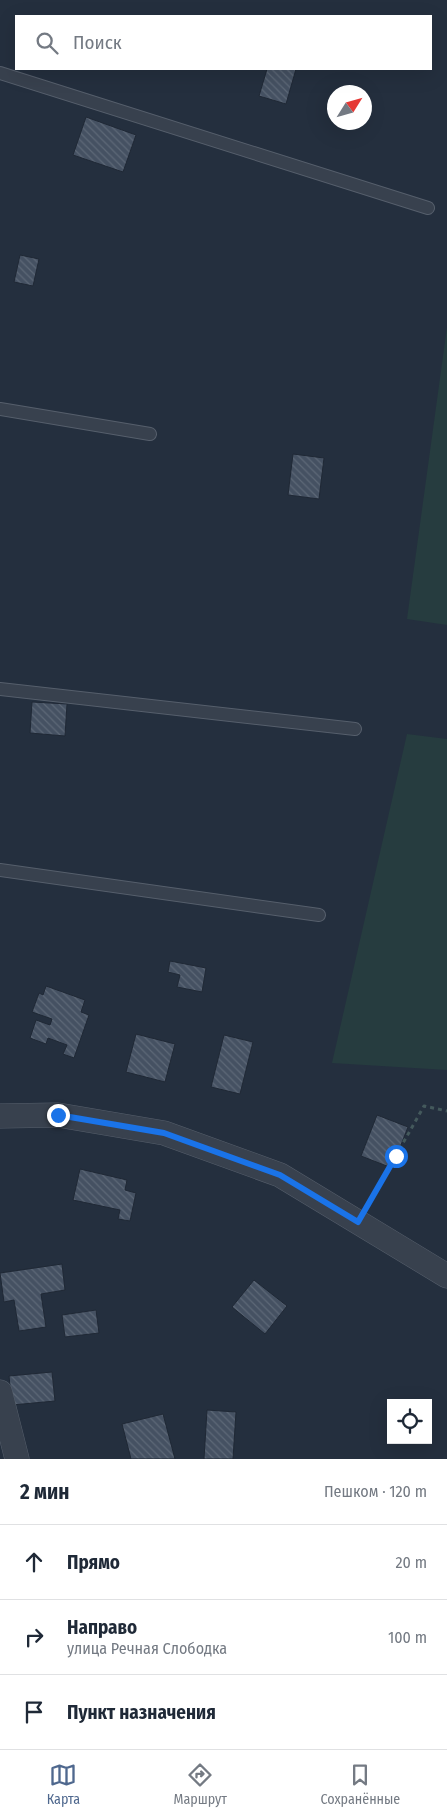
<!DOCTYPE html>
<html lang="ru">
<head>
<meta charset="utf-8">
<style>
  body { margin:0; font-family:"Fira Sans Condensed",sans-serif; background:#f2f2f3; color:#1f2937 }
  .controls { position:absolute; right:15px; bottom:15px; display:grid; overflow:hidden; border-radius:0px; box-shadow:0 5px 20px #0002 }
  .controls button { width:45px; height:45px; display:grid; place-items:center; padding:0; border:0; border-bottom:1px solid #e0e1e3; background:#fff; color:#1f2937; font:25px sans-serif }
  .compass { position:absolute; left:327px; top:85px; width:45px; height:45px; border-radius:50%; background:#fff; box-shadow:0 5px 20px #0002; rotate:53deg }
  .stop { position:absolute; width:15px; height:15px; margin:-11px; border:4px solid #1a73e8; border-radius:50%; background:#fff }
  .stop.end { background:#1a73e8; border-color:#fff; box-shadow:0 1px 5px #0008 }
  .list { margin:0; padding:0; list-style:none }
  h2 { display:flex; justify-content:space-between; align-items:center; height:65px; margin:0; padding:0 20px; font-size:21px }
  h2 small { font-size:16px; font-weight:400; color:#747a83 }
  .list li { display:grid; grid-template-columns:32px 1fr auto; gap:15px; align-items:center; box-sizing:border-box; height:75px; padding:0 20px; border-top:1px solid #e0e1e3 }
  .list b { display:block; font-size:19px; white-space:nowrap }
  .list p { margin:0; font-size:16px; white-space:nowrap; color:#747a83 }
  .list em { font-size:16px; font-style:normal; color:#747a83 }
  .icon { flex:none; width:28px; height:28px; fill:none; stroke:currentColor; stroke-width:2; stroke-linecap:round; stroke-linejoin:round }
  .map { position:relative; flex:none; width:447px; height:1459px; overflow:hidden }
  .search { position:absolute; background:#fff; box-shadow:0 5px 20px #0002; left:15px; right:15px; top:15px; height:55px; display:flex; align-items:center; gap:12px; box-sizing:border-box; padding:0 18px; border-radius:0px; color:#747a83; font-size:19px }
  .sheet { height:290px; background:#fff }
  nav { display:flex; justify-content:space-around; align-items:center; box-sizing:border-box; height:70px; border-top:1px solid #e0e1e3; background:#fff; font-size:14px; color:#747a83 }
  nav a { display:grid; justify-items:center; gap:2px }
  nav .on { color:#4f688e }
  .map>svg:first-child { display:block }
  .grass { fill:#263c3f }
  .building { fill:url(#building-back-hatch); stroke:#1f2835 }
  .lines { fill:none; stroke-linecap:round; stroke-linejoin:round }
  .service-casing { stroke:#565f6c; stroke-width:14 }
  .minor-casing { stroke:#565f6c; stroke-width:25 }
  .path { stroke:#44595c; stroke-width:3; stroke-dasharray:4 4; stroke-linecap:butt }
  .service { stroke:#38414e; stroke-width:12 }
  .minor { stroke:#38414e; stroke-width:24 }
  .route { stroke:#1a73e8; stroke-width:6 }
</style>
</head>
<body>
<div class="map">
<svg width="447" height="1459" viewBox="0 0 447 1459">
  <defs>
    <pattern id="building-back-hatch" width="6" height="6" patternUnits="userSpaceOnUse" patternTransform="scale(1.25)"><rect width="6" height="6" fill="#455162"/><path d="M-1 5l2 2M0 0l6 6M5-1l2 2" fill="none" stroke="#5d6877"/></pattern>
  </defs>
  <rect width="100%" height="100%" fill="#242f3e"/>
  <path class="grass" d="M447,327V625L407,619Z
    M407,734L447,739V1070L332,1063Z"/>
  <path class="building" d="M267,69H296L286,104L259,96Z
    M86,117L136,135L123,172L73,155Z
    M20,255L39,259L33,286L14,282Z
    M293,454L324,458L319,499L288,495Z
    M32,702L67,704L65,736L30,733Z
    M170,961L206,968L202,992L177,987L180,975L168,972Z
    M46,986L85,1000L81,1012L89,1015L74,1058L63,1054L67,1045L48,1038L46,1044L30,1038L36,1020L50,1025L52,1019L32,1012L39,993L43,995Z
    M136,1034L175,1044L165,1082L126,1072Z
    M224,1035L253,1042L240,1094L211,1087Z
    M377,1115L408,1127L392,1168L361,1156Z
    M80,1169L127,1180L125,1190L136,1193L130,1221L118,1219L120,1210L73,1200Z
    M62,1264L65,1290L41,1294L46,1327L19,1331L14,1300L4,1302L0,1273Z
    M254,1280L287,1306L265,1334L232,1307Z
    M96,1310L99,1333L65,1337L62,1315Z
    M52,1372L55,1401L12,1405L9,1376Z
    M207,1410L236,1412L233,1459H204Z
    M163,1414L175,1459H131L122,1424Z"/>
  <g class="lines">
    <defs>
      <path id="service" d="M0,73L428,208
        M0,409L150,434
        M0,689L355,729
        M0,870L319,915"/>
      <path id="minor" d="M0,1116L58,1115L164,1133L280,1175L447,1276
        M0,1392L17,1459"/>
    </defs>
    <use href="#service" class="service-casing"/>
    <use href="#minor" class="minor-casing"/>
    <path class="path" d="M368,1205L424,1106L447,1111"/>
    <use href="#service" class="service"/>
    <use href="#minor" class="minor"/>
  </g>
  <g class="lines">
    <path class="route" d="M58,1115L164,1133L197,1145L280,1175L358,1222L396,1156"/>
  </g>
</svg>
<div class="controls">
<button><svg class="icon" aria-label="locate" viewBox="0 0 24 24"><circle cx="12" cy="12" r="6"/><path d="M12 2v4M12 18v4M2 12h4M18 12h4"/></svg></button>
</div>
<svg class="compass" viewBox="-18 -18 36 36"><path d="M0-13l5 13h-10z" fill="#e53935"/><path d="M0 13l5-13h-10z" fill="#747a83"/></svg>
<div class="stop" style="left:396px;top:1156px"></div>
<div class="stop end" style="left:58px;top:1115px"></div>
<div class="search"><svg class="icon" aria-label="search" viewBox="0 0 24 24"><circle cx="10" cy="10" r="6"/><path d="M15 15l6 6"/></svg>Поиск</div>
</div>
<section class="sheet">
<h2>2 мин<small>Пешком · 120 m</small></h2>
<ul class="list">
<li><svg class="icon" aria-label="ahead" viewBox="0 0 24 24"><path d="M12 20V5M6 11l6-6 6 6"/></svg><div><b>Прямо</b></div><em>20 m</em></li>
<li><svg class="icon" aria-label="right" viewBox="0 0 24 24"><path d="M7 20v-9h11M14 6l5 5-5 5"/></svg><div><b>Направо</b><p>улица Речная Слободка</p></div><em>100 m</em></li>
<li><svg class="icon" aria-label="arrive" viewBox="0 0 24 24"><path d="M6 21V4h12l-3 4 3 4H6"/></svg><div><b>Пункт назначения</b></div></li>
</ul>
</section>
<nav>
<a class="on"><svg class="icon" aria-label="map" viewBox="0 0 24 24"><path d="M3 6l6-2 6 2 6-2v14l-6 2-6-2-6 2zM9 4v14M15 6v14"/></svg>Карта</a>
<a><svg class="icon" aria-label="directions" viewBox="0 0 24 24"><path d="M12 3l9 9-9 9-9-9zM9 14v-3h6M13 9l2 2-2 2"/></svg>Маршрут</a>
<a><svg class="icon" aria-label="saved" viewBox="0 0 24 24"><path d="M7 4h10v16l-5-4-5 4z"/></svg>Сохранённые</a>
</nav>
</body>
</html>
